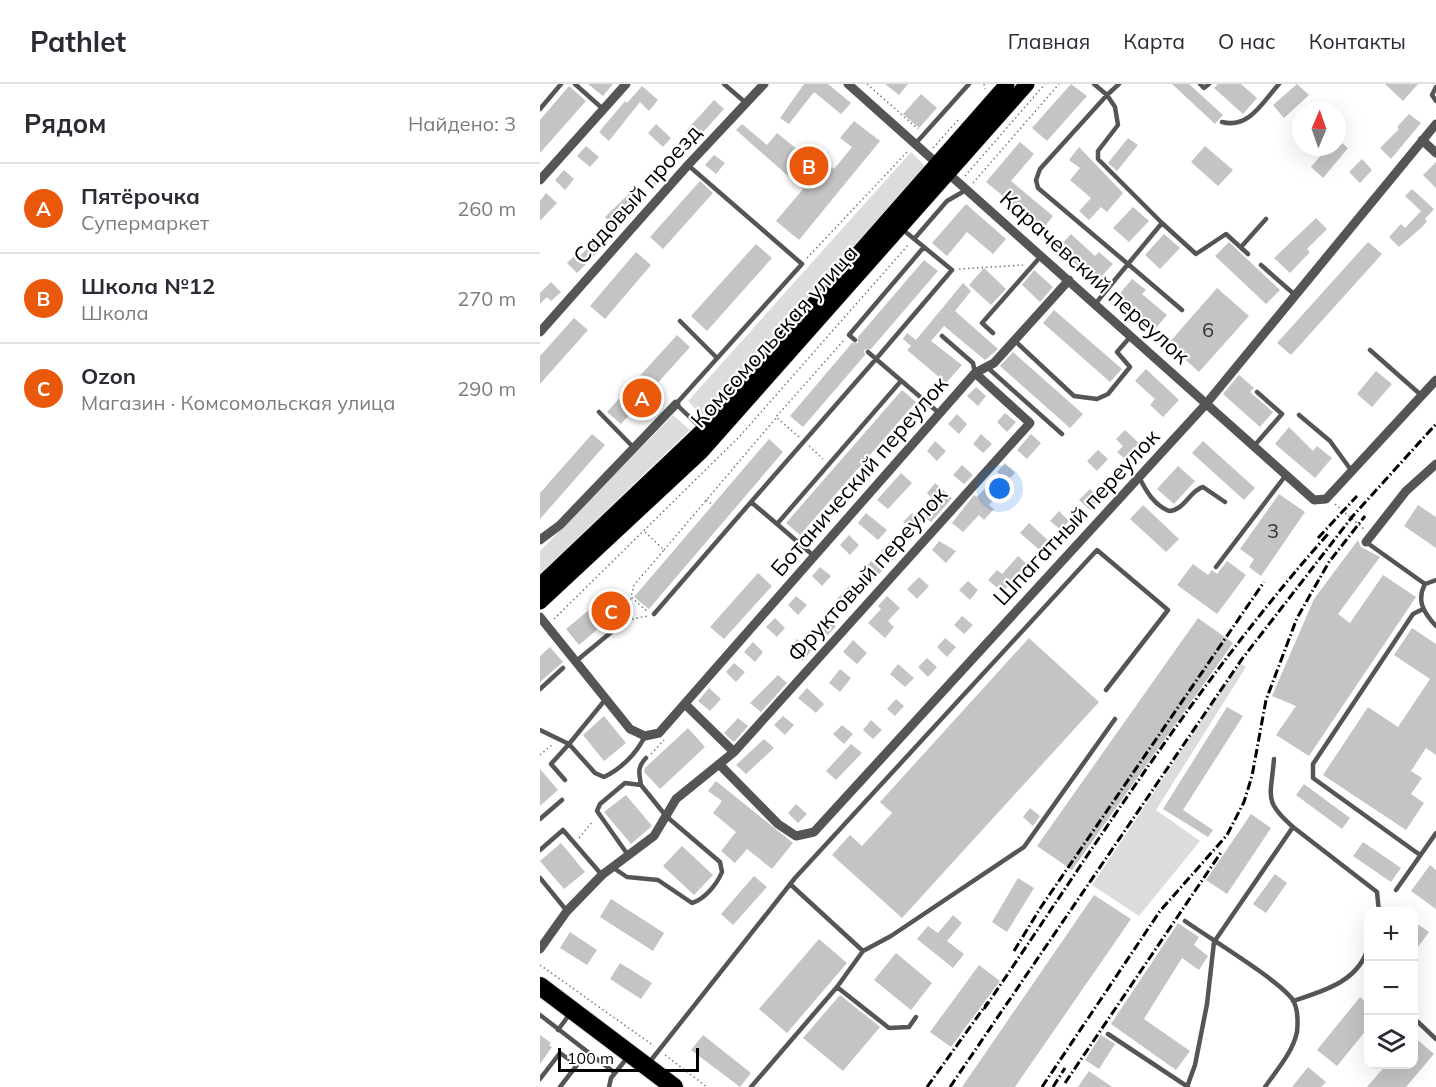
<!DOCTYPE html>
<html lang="ru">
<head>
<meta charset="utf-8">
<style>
  body { margin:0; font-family:Mulish,sans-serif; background:#f7f7f7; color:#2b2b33 }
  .controls { position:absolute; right:18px; bottom:18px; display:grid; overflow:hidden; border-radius:12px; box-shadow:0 6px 24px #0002 }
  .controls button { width:54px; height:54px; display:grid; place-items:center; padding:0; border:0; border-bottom:2px solid #e1e1e2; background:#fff; color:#2b2b33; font:30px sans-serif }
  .compass { position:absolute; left:752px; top:18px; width:54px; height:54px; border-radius:50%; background:#fff; box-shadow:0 6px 24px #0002; rotate:2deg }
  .scale { position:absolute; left:18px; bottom:15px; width:141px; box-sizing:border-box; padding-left:6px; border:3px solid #000; border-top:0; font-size:16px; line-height:21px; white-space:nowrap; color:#000; -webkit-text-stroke:4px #fff; paint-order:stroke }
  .you { position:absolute; left:460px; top:405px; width:21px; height:21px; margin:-15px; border:4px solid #fff; border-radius:50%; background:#1a73e8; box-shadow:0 0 0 9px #1a73e833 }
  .badge { display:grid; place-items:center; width:39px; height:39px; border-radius:50%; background:#ea580c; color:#fff; font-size:20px; font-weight:700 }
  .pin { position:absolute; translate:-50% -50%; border:3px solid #fff; box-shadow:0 2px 6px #0006 }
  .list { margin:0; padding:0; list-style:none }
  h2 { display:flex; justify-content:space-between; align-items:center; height:78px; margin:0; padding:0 24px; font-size:26px }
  h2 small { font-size:20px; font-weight:400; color:#7c7c81 }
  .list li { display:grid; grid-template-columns:39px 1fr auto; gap:18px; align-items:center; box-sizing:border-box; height:90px; padding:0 24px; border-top:2px solid #e1e1e2 }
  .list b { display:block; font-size:22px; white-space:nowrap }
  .list p { margin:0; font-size:20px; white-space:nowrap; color:#7c7c81 }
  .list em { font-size:20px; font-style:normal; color:#7c7c81 }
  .icon { flex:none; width:33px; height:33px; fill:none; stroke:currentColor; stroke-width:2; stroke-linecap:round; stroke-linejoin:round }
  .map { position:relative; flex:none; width:896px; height:1003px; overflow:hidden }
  header { display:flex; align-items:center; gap:36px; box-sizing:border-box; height:84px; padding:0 30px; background:#fff; border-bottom:2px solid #e1e1e2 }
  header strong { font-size:28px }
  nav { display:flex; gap:33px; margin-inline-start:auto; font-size:21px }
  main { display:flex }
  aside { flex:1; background:#fff }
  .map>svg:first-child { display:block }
  .green { fill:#dcdcdc }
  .building { fill:#c4c4c4 }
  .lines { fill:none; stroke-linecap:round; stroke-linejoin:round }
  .primary-casing { stroke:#dbdbdb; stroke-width:16 }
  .highway-casing { stroke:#dbdbdb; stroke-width:20 }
  .path { stroke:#777; stroke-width:1.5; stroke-dasharray:1.5 3; stroke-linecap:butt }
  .lane { stroke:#555; stroke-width:4.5 }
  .street { stroke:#555; stroke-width:9 }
  .primary { stroke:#000; stroke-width:15 }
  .highway { stroke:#000; stroke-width:18 }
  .rail { stroke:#000; stroke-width:3; stroke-dasharray:9 3 1.5 3; stroke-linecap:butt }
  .labels { text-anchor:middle; stroke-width:4.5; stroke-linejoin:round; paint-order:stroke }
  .number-label { font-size:20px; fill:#313131 }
  .street-label { font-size:22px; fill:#000; stroke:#fff }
</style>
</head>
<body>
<header>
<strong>Pathlet</strong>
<nav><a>Главная</a><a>Карта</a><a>О нас</a><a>Контакты</a></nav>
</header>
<main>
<aside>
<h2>Рядом<small>Найдено: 3</small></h2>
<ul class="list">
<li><span class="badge">A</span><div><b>Пятёрочка</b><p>Супермаркет</p></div><em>260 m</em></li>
<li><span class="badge">B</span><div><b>Школа №12</b><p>Школа</p></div><em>270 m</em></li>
<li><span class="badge">C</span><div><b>Ozon</b><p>Магазин · Комсомольская улица</p></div><em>290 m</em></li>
</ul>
</aside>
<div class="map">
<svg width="896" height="1003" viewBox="0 0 896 1003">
  <rect width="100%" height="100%" fill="#fff"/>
  <path class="green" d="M371,68L385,82L162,332L148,317Z
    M133,331L150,346L0,490V467Z
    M700,579L706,583L616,726L660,757L599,832L552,801Z"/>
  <path class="building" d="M48,0H73L63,12Z
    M264,0H288L311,19L301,30L274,8L249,40L240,34Z
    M345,0H368L359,11Z
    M531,0L547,12L507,57L492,44Z
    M632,0H649L683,31L675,40Z
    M678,0H701L717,14L703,30L674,4Z
    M757,0L769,11L744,34L733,21Z
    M845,0H878L863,17Z
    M29,2L46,17L0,69V36Z
    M102,2L118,16L109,27L100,18L69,57L59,48L85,17L87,19Z
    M381,10L397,24L379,44L363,30Z
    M174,16L184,25L155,57L145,48Z
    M869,30L881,39L851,75L840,64L859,45L857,43Z
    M314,37L340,57L259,156L236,137L263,105L196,46L202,40L227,61L237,49L274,79L279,73L294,85L312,63L300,54Z
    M116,40L131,54L123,63L108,49Z
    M588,54L598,61L577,87L568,79Z
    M797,55L808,64L783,94L771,83L788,63H797Z
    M480,58L494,70L471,97L513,132L503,145L446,98Z
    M46,62L59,73L50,83L37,72Z
    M665,62L693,86L678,102L651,78Z
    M539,63L583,109L567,128L561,123L549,136L539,127L551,114L530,96L540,84L529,76Z
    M174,71L185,79L176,90L165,81Z
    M822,75L832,86L820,99L809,88Z
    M896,78V104L883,91Z
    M115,82L125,91L116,101L106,92Z
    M24,86L34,95L25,106L15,96Z
    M160,97L173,109L123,165L110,153Z
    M872,105L894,125L885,135L887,137L882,143L859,163L849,153L861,140L865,144L881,127L865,112Z
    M92,107L102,117L63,163L37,189L27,179L37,169L40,172L71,139L65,133Z
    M6,109L17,119L0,137V117Z
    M426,120L466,155L453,170L427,148L407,172L392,159Z
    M593,123L609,137L589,158L573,144Z
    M776,134L787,145L767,165L770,168L750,189L734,174Z
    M531,150L555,172L559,168L573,180L556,198L518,164Z
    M624,150L640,164L620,185L605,171Z
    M689,158L740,206L726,220L675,172Z
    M828,158L842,170L751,271L737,259Z
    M216,160L232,174L167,247L151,232Z
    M96,168L111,181L65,235L50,222Z
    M384,176L398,187L331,265L324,266L325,271L263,343L250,332L312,259H318V253Z
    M444,184L466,205L451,221L429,201Z
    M494,186L513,203L500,218L482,201Z
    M592,195L606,206L602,210L627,231L615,245L577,213Z
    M11,198L21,208L11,217L7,213L0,220V209Z
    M423,199L431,207L415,227L458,265L445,276L404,242L391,257L422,281L406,299L367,266L371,262L363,255L367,249L376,256Z
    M677,204L709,232L659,288L628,260Z
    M514,226L582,285L570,298L503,239Z
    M34,234L48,246L0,300V272Z
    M137,251L150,263L81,340L67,328Z
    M473,268L543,330L530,344L460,282Z
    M606,285L639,316L623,333L610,321L615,315L595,297Z
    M836,287L852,300L832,323L817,310Z
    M699,291L714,304L710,308L733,328L720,343L683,310Z
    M436,303L446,312L438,322L427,312Z
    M362,306L376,318L260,451L246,439Z
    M465,329L476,338L467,348L457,338Z
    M417,330L427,340L419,350L408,340Z
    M749,343L773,367L777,362L792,374L775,394L735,360Z
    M585,346L599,359L585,375L577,368L583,362L576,355Z
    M52,350L65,361L0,435V409Z
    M441,350L452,360L443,369L433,360Z
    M491,350L501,359L487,375L477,366Z
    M229,355L243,368L109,525L94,513Z
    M395,357L406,367L397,377L387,367Z
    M663,357L715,404L704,416L652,369Z
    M558,366L568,375L557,387L547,377Z
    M465,379L475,389L467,397L457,388Z
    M422,381L433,391L424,400L413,391Z
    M638,382L655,397L634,420L617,405Z
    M361,389L372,399L348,425L337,416Z
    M395,399L412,414L391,438L386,434L374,447L363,438L372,429L377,433L393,415L387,409Z
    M448,401L458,411L449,421L454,425L444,436L439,431L423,448L412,439L434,411L437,413Z
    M550,405L560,414L550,426L539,416Z
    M739,410L765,428L721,492L709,483L714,475L700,465Z
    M603,421L639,455L626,468L590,435Z
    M878,421L896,433V464L864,442Z
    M519,427L529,437L521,446L510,437Z
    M326,429L347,446L338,456L318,439Z
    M489,439L510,458L502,468L480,449Z
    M309,451L319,461L310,471L300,461Z
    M818,456L821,463L840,473L798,530L810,539L843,491L876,513L769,672L736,651L756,622L732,612L774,515Z
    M399,457L416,467L406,479L392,466Z
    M350,458L360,467L352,477L341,467Z
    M478,472L489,482L462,508L448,496L457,486L462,490Z
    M331,477L342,487L333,496L323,487Z
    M687,477L706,491L677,530L637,501L653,480L668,491L672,486L677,490Z
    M280,483L291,492L282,502L272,492Z
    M218,489L232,502L184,555L170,543Z
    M379,493L389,502L377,515L367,505Z
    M428,497L438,506L430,516L419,506Z
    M310,501L320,510L306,525L296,516Z
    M73,506L86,521L39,561L26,545Z
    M256,512L267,521L258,531L248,521Z
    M347,512L360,524L348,537L354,543L345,554L328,539L341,525L338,522Z
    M286,532L296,542L288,551L277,542Z
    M422,532L433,541L424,550L414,541Z
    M235,534L245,544L237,553L226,543Z
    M658,534L693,559L532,786L497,762Z
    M872,544L896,560V671L886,664L871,687L882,694L871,710L884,719L866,746L783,691L828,623L858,643L890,595L854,571Z
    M405,554L416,563L407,573L397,563Z
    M489,554L559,618L362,834L292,771L310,751L322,762L352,729L340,718Z
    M257,555L271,567L263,577L249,564Z
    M313,556L327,569L317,580L303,568Z
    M213,558L223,568L215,578L204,568Z
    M10,563L23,578L0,598V572Z
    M387,574L397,583L388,593L378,583Z
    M194,579L205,588L196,598L186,588Z
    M358,580L374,594L365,603L350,590Z
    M300,585L311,594L300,608L289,599Z
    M238,591L247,599L221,628L210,619Z
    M169,604L181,615L170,627L158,617Z
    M267,604L284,620L276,629L258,614Z
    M356,615L364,622L355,632L347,625Z
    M687,623L703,632L643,726L673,746L668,753L623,725Z
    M64,632L86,659L64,677L43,651Z
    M243,632L254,641L245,651L234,641Z
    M198,634L208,642L194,658L184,649Z
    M331,636L342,646L333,655L323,646Z
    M302,641L313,650L304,660L293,650Z
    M148,644L165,663L120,705L104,688L105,684Z
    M224,655L234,664L206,690L196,681Z
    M311,660L322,669L296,696L286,687Z
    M0,685L18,706L0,722Z
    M176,697L253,759L232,785L207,765L195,779L181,767L196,748L173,729L182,717L168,707Z
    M764,700L810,734L802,745L756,711Z
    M86,711L112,742L91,760L64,728Z
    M256,720L267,730L258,739L248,729Z
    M490,724L500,732L493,742L483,733Z
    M711,730L731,744L687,810L666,796Z
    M823,758L861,784L851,798L813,772Z
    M21,759L45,788L24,805L0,777Z
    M142,762L173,791L154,811L123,782Z
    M890,781L896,786V825L871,807Z
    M735,790L747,799L726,829L713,820Z
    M214,792L227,803L193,841L181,830Z
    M478,794L494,804L467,848L452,838Z
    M554,811L591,835L475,1003H422Z
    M71,815L124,849L113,867L60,833Z
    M413,831L422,839L407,857L424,870L413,884L377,855L388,842L398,849Z
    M873,837L889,848L878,863L873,859Z
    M638,839L659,853L654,861L668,872L659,886L642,874L604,935L650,967L636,986L571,940Z
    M30,848L57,866L47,881L20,864Z
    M279,855L307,879L247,949L219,925Z
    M356,869L392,899L371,926L334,896Z
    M80,879L112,899L101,915L70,895Z
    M439,881L460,897L411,963L390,948Z
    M300,911L340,943L303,987L263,954Z
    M820,913L828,920V944L797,982L777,966Z
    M0,951L11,959L9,961L12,963L0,980Z
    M163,951L211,989L200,1003L151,966Z
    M561,951L575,960L559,985L545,976Z
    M873,952L894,970L866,1003H827L846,981H873Z
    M768,983L786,998L781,1003H752Z
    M549,987L572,1003H538Z"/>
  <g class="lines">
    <defs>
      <path id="primary" d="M0,501L163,346L467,0
        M0,518L161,368L487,0"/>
      <path id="highway" d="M0,902L134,1003"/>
    </defs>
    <use href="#primary" class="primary-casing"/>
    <use href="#highway" class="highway-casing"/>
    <path class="path" d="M327,0L378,45
      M444,0L445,5
      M393,64L418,36
      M425,92L505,0
      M433,99L519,0
      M267,174L369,66
      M419,185L483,181
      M259,353L236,333L304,256
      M269,362L283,375
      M166,416L173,421
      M795,420L825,446
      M105,448L124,466L94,501L91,513L107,527
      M124,466L236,334
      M87,529L91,513
      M14,535L200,352L369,160
      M92,535L108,532
      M111,670L124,656
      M0,671L13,660
      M39,754L53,737
      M0,881L114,962
      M125,971L167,1003"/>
    <path class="lane" d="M35,0L63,25
      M184,0L206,19
      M554,0L567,11L579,0
      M660,0L664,4L669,0
      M896,3L892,11L896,17
      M0,25L21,0
      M682,38C709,45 722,19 739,0
      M376,59L429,0
      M149,82L262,180L136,320L161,344
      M374,155L407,117L426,106
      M701,163L726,135
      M721,181L755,211
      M556,219L588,180L498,104L496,96L500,85L567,11L575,23L578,41L558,67V75L622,139
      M642,226L588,180L622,139L656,170L686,150L708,170
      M140,237L177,274
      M453,249L442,239L502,171
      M402,252L433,279L435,289
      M315,256L309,251L384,163
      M475,257L534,312L557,315L568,310L590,283L577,268L591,252
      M830,266L881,311
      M328,268L336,275L412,186L362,145
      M447,283L522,350
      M361,297L237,440L211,418L336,275L399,329
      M59,328L94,364
      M759,331L790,357L811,386
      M714,362L742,330L717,308
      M599,393C606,407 614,421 629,427C645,426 649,407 663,403L685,418
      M237,440L275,473
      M826,458L885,500
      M676,483L746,391
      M896,496L885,500C876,517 884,529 896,542
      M114,530L211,418
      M35,578L86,536
      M0,605L23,584
      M65,616L29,660L55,689L64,693C81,685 97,669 105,652
      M0,646L29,660L11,680L25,696
      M101,701C99,689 97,683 106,674
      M0,735L22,716
      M753,743L837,808L839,828
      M0,766L23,746L62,791
      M880,771L773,694V680L873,530L883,525
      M72,783L87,793L118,796L152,819C165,815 177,800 182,788L180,778L126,732L101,701L85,699L60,720L57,727L88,771
      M0,794L27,827
      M856,806L896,749
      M645,837C669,854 739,896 753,916C758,925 758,938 757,948C753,968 736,987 725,1003
      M323,867L351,852L484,763L575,635
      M297,903L349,944L369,943L376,933
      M753,917C783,907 818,898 828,864
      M0,931L75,989
      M878,938L896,955
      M18,946L29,931
      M568,950L648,1003
      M108,980L255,794L557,466L628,526L566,606
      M0,995L20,969L37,981L20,1003
      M69,1003L71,994L87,974
      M211,1003L297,903L323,867L250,800
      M647,1003L655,981L667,920L674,858L753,743C723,717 731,713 734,675"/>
    <path class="street" d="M308,0L774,416L786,415L896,296
      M882,56L896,69
      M0,96L86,0
      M0,248L148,81L224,0
      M0,456L20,441L136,320
      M826,458L866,407L896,380
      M0,533L90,645L105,652L119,649L435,289L454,279L529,196
      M146,621L194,668
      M179,680L238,740L256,752L274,748L666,320L896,40
      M0,865L27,827L62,791L114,752L136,715L194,668L490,339L435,289"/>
    <use href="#primary" class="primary"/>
    <use href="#highway" class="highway"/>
    <path class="rail" d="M778,454L817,412
      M474,867L501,823L724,498
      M444,925C554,764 658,596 788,450
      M525,999L682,767
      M387,1003L448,918
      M410,1003L702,575L812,433L896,340
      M502,1003L620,827L687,751L704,718L712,692L726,616L757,534L789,478L825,432
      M513,1003L525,984"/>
  </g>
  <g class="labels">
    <g class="number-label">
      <text x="668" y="253">6</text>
      <text x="733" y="454">3</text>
    </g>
    <g class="street-label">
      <text transform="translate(97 110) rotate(-48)" y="8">Садовый проезд</text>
      <text transform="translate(555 193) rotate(42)" y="8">Карачевский переулок</text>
      <text transform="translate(234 252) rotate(-48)" y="8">Комсомольская улица</text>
      <text transform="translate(319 392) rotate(-49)" y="8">Ботанический переулок</text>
      <text transform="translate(536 433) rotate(-47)" y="8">Шпагатный переулок</text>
      <text transform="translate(327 490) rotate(-48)" y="8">Фруктовый переулок</text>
    </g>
  </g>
</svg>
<div class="controls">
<button>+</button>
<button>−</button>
<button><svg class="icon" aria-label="layers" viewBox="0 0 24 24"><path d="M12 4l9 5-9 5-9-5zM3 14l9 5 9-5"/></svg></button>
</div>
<svg class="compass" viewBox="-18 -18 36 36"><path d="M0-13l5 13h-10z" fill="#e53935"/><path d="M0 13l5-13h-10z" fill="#7c7c81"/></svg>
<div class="scale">100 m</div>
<div class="you"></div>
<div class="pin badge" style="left:102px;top:314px">A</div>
<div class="pin badge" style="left:269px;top:82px">B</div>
<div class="pin badge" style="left:71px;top:527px">C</div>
</div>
</main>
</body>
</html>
